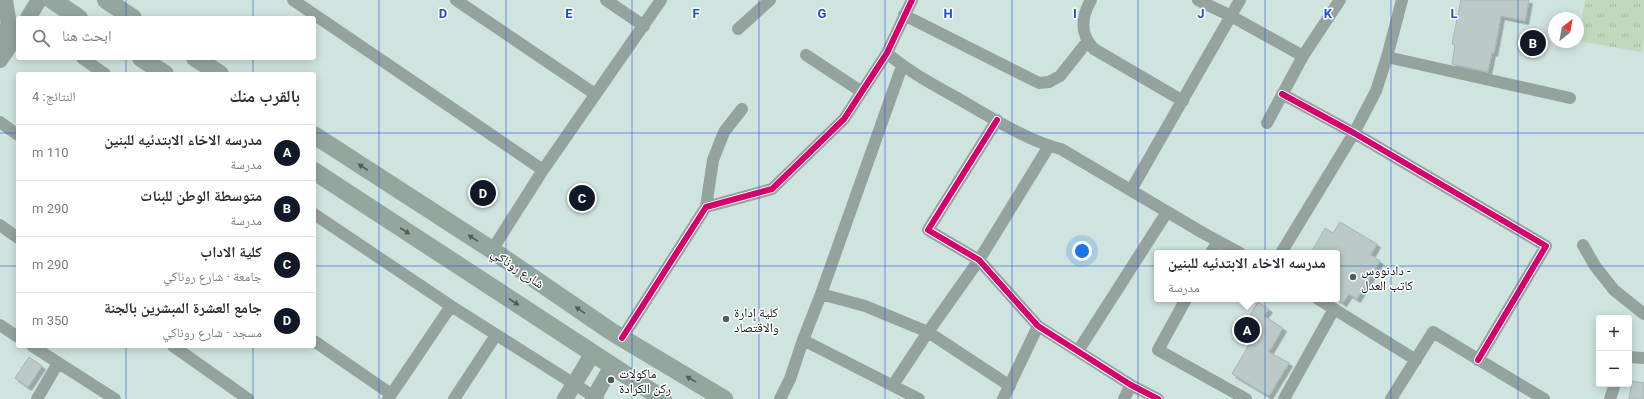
<!DOCTYPE html>
<html lang="ar">
<head>
<meta charset="utf-8">
<style>
  body { margin:0; font-family:Roboto,"Noto Naskh Arabic",sans-serif; background:#f2f2f3; color:#2b2b33; direction:rtl }
  .controls { position:absolute; right:12px; bottom:12px; display:grid; overflow:hidden; border-radius:4px; box-shadow:0 2px 10px #0003 }
  .controls button { width:36px; height:36px; display:grid; place-items:center; padding:0; border:0; border-bottom:1px solid #e1e1e2; background:#fff; color:#2b2b33; font:20px sans-serif }
  .compass { position:absolute; left:1548px; top:12px; width:36px; height:36px; border-radius:50%; background:#fff; box-shadow:0 2px 10px #0003; rotate:31deg }
  .you { position:absolute; left:1082px; top:251px; width:14px; height:14px; margin:-10px; border:3px solid #fff; border-radius:50%; background:#1a73e8; box-shadow:0 0 0 6px #1a73e833 }
  .badge { display:grid; place-items:center; width:26px; height:26px; border-radius:50%; background:#111827; color:#fff; font-size:13px; font-weight:700 }
  .pin { position:absolute; translate:-50% -50%; border:2px solid #fff; box-shadow:0 1px 4px #0006 }
  .popup { position:absolute; left:1154px; top:250px; width:186px; height:52px; box-sizing:border-box; display:grid; place-content:center; border-radius:4px; background:#fff; filter:drop-shadow(0 1px 3px #0005); font-size:13px; white-space:nowrap; color:#7c7c81 }
  .popup b { font-size:15px; color:#2b2b33 }
  .popup::after { content:''; position:absolute; left:50%; top:100%; margin-left:-8px; border:8px solid transparent; border-top-color:#fff }
  .list { margin:0; padding:0; list-style:none }
  h2 { display:flex; justify-content:space-between; align-items:center; height:52px; margin:0; padding:0 16px; font-size:17px }
  h2 small { font-size:13px; font-weight:400; color:#7c7c81 }
  .list li { display:grid; grid-template-columns:26px 1fr auto; gap:12px; align-items:center; box-sizing:border-box; height:56px; padding:0 16px; border-top:1px solid #e1e1e2 }
  .list b { display:block; font-size:15px; white-space:nowrap }
  .list p { margin:0; font-size:13px; white-space:nowrap; color:#7c7c81 }
  .list em { font-size:13px; font-style:normal; color:#7c7c81 }
  .icon { flex:none; width:22px; height:22px; fill:none; stroke:currentColor; stroke-width:2; stroke-linecap:round; stroke-linejoin:round }
  .map { position:relative; flex:none; width:1644px; height:399px; overflow:hidden; direction:ltr }
  .search { position:absolute; background:#fff; box-shadow:0 2px 10px #0003; left:16px; top:16px; width:300px; height:44px; display:flex; align-items:center; gap:10px; box-sizing:border-box; padding:0 14px; border-radius:4px; color:#7c7c81; font-size:15px }
  .panel { position:absolute; background:#fff; box-shadow:0 2px 10px #0003; left:16px; top:72px; width:300px; height:276px; border-radius:4px; direction:rtl }
  .map>svg:first-child { display:block }
  .grass { fill:url(#grass-tufts) }
  .building { fill:#bbc9c9; stroke:#a6b5b5; filter:url(#shadow) }
  .lines { fill:none; stroke-linecap:round; stroke-linejoin:round }
  .street { stroke:#95a39e; stroke-width:12 }
  .secondary { stroke:#92a29c; stroke-width:16 }
  .primary { stroke:#94a79f; stroke-width:18 }
  .cycleway-casing { stroke:#fff; stroke-width:8 }
  .cycleway { stroke:#d6006c; stroke-width:6 }
  .oneway { fill:#4e5e59 }
  .grid { fill:none; stroke:#1d4ed8; stroke-width:1; stroke-opacity:0.55 }
  .poi-dot { fill:#4e5d5a; stroke:#fff; stroke-width:1.5 }
  .labels { text-anchor:middle; stroke-width:3; stroke-linejoin:round; paint-order:stroke }
  .street-label { font-size:13px; fill:#081513; stroke:#fff }
  .poi-label { font-size:13px; fill:#081513; stroke:#fff; text-anchor:start }
  .grid-label { font-size:13px; text-anchor:middle; font-weight:bold; fill:#1d4ed8; stroke:#fff; stroke-width:3; stroke-linejoin:round; paint-order:stroke }
</style>
</head>
<body>
<div class="map">
<svg width="1644" height="399" viewBox="0 0 1644 399">
  <defs>
    <pattern id="grass-tufts" width="24" height="20" patternUnits="userSpaceOnUse"><rect width="24" height="20" fill="#c0d8bc"/><path d="M3 7l-1-3M5 7V3M7 7l1-3M15 17l-1-3M17 17v-4M19 17l1-3" fill="none" stroke="#a4b8a1"/></pattern>
    <filter id="shadow"><feDropShadow dx="3.5" dy="3.5" stdDeviation="0" flood-color="#0004"/></filter>
  </defs>
  <rect width="100%" height="100%" fill="#cfe3df"/>
  <path class="grass" d="M1585,0H1644V38L1642,52L1578,41Z"/>
  <path class="building" d="M1461,0H1529L1525,21L1501,16L1494,53L1492,52L1488,72L1452,64L1455,45L1452,44Z
    M1340,222L1377,244L1371,255L1380,261L1357,299L1349,294L1343,303L1337,299V253H1311L1325,228L1333,233Z
    M1258,302L1269,309L1264,316L1283,328L1269,352L1289,363L1269,396L1232,374L1257,331L1245,324Z
    M29,357L42,366L28,387L15,378Z
    M1632,381L1644,383V399H1629Z"/>
  <g class="lines">
    <path class="street" d="M293,0L543,170
      M456,0L595,94
      M606,0L644,26
      M1091,0C1081,17 1080,35 1094,49L1183,101
      M1198,0L1231,16L1303,56
      M904,15L1039,83L1049,82L1060,76L1087,42
      M738,29L770,0
      M887,53C910,73 938,87 964,102C992,118 1030,142 1061,149L1203,233L1240,253
      M806,55L862,92
      M1387,57L1570,98
      M82,58L105,74
      M1282,94L1354,133L1546,246L1478,360
      M997,120L928,230L979,260L1038,326L1131,385L1158,399
      M0,122L18,135
      M1267,123L1303,56L1340,0
      M1131,190L1240,0
      M706,207L713,160L724,132L742,109
      M314,214L451,306L598,399
      M0,225L18,238
      M1583,245L1595,266L1614,290L1644,314
      M492,250L543,170L661,0
      M1211,253L1218,241
      M1281,253L1354,133L1376,91L1387,57L1402,0
      M821,294L865,306L928,332L1010,386
      M1186,299L1158,350L1246,399
      M1318,299L1416,360
      M0,325L18,337
      M622,338L706,207L772,189L844,119L887,53L912,0
      M803,340L919,399
      M314,341L391,394
      M32,346L115,399
      M173,346L248,399
      M1078,351L1167,212
      M1629,357L1644,358
      M893,385L928,332L979,260L1049,146
      M37,399L58,363
      M388,399L451,306
      M454,399L496,335
      M780,399L790,379L803,340L821,294L902,66
      M1003,399L1038,326
      M1124,399L1131,385
      M1284,399L1334,309
      M1391,399L1433,332L1544,399
      M1610,399L1615,384"/>
    <path class="secondary" d="M28,18L39,0
      M0,38L9,25L5,0
      M0,60L18,33
      M565,399L593,353
      M593,399L612,366"/>
    <path class="primary" d="M52,0L79,18
      M106,0L133,18
      M141,58L165,74
      M195,58L220,74
      M314,135L492,250L612,332L724,399
      M314,171L663,399"/>
    <defs>
      <path id="cycleway" d="M1282,94L1354,133L1546,246L1478,360
        M997,120L928,230L979,260L1038,326L1131,385L1158,399
        M622,338L706,207L772,189L844,119L887,53L912,0"/>
    </defs>
    <use href="#cycleway" class="cycleway-casing"/>
    <use href="#cycleway" class="cycleway"/>
  </g>
  <defs><path id="oneway-solid" d="M-6-.8H1V-3.2L6.5 0L1 3.2V.8H-6Z"/></defs>
  <g class="oneway">
    <use href="#oneway-solid" transform="translate(363 167) rotate(-147)"/>
    <use href="#oneway-solid" transform="translate(405 231) rotate(33)"/>
    <use href="#oneway-solid" transform="translate(473 238) rotate(-147)"/>
    <use href="#oneway-solid" transform="translate(514 302) rotate(33)"/>
    <use href="#oneway-solid" transform="translate(580 310) rotate(-146)"/>
    <use href="#oneway-solid" transform="translate(691 379) rotate(-149)"/>
  </g>
  <path class="grid" d="M126,0V18M253,0V18M379,0V399M506,0V399M632,0V399M759,0V399M885,0V399M1012,0V399M1138,0V399M1265,0V399M1391,0V399M1518,0V399M126,58V74M253,58V74M0,133H18M314,133H1644M0,266H18M314,266H1644M126,346V399M253,346V399"/>
  <g class="poi-dot">
    <circle cx="1353" cy="277" r="4"/>
    <circle cx="726" cy="319" r="4"/>
    <circle cx="611" cy="380" r="4"/>
  </g>
  <g class="labels">
    <g class="street-label">
      <text transform="translate(518 268) rotate(34)" y="5">شارع روناكي</text>
    </g>
    <g class="poi-label">
      <text x="1361" y="275">دادنووس -<tspan x="1361" dy="15">کاتب العدل</tspan></text>
      <text x="734" y="317">كلية إدارة<tspan x="734" dy="15">والاقتصاد</tspan></text>
      <text x="619" y="378">ماكولات<tspan x="619" dy="15">ركن الكرادة</tspan></text>
    </g>
  </g>
  <g class="grid-label">
    <text x="443" y="18">D</text>
    <text x="569" y="18">E</text>
    <text x="696" y="18">F</text>
    <text x="822" y="18">G</text>
    <text x="948" y="18">H</text>
    <text x="1075" y="18">I</text>
    <text x="1201" y="18">J</text>
    <text x="1328" y="18">K</text>
    <text x="1454" y="18">L</text>
  </g>
</svg>
<div class="controls">
<button>+</button>
<button>−</button>
</div>
<svg class="compass" viewBox="-18 -18 36 36"><path d="M0-13l5 13h-10z" fill="#e53935"/><path d="M0 13l5-13h-10z" fill="#7c7c81"/></svg>
<div class="you"></div>
<div class="pin badge" style="left:1247px;top:330px">A</div>
<div class="popup"><b>مدرسه الاخاء الابتدئيه للبنين</b>مدرسة</div>
<div class="pin badge" style="left:1533px;top:43px">B</div>
<div class="pin badge" style="left:582px;top:198px">C</div>
<div class="pin badge" style="left:483px;top:193px">D</div>
<div class="search"><svg class="icon" aria-label="search" viewBox="0 0 24 24"><circle cx="10" cy="10" r="6"/><path d="M15 15l6 6"/></svg>ابحث هنا</div>
<section class="panel">
<h2>بالقرب منك<small>النتائج: 4</small></h2>
<ul class="list">
<li><span class="badge">A</span><div><b>مدرسه الاخاء الابتدئيه للبنين</b><p>مدرسة</p></div><em>110 m</em></li>
<li><span class="badge">B</span><div><b>متوسطة الوطن للبنات</b><p>مدرسة</p></div><em>290 m</em></li>
<li><span class="badge">C</span><div><b>كلية الاداب</b><p>جامعة · شارع روناكي</p></div><em>290 m</em></li>
<li><span class="badge">D</span><div><b>جامع العشرة المبشرين بالجنة</b><p>مسجد · شارع روناكي</p></div><em>350 m</em></li>
</ul>
</section>
</div>
</body>
</html>
